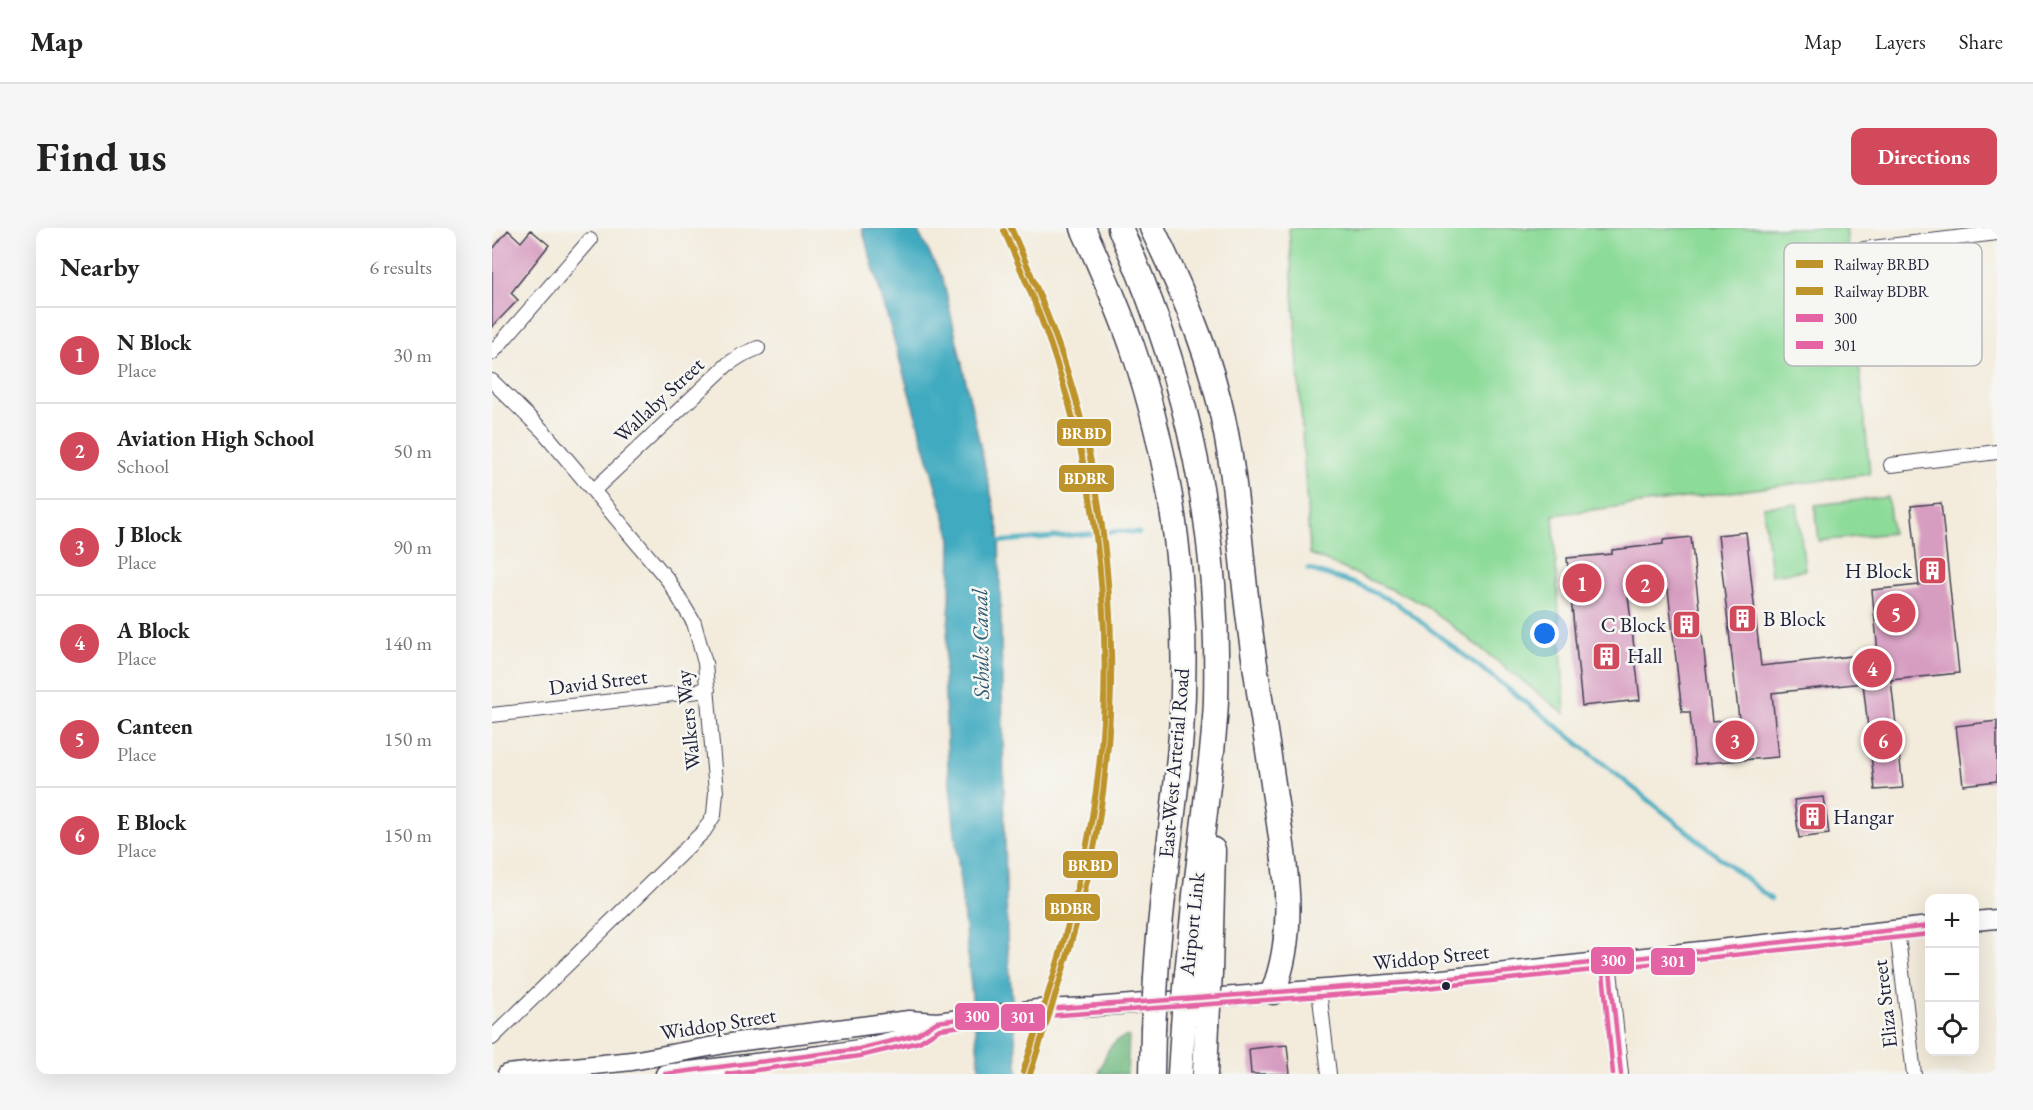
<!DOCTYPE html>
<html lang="en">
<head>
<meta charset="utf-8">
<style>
  body { margin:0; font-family:"EB Garamond",serif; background:#f6f6f6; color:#222 }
  .controls { position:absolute; right:18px; bottom:18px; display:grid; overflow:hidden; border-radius:12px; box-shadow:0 6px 24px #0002 }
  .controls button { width:54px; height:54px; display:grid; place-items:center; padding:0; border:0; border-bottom:2px solid #e0e0e0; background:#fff; color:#222; font:30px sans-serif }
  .you { position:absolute; left:1053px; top:406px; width:21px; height:21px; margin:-15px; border:4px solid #fff; border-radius:50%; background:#1a73e8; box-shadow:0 0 0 9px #1a73e833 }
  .badge { display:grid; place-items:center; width:39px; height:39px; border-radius:50%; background:#d1495b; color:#fff; font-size:20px; font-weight:700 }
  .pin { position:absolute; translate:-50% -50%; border:3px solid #fff; box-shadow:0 2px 6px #0006 }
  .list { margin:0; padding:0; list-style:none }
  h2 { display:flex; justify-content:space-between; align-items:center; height:78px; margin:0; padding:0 24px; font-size:26px }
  h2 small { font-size:20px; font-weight:400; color:#767676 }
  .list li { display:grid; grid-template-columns:39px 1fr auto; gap:18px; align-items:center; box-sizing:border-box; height:96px; padding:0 24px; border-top:2px solid #e0e0e0 }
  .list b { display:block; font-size:22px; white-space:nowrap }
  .list p { margin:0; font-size:20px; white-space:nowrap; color:#767676 }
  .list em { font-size:20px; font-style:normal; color:#767676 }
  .icon { flex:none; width:33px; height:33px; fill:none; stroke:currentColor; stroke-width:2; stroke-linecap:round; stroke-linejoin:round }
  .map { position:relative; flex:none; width:1505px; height:846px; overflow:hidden; border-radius:12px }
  header { display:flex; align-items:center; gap:36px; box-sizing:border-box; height:84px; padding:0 30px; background:#fff; border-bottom:2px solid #e0e0e0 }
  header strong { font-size:28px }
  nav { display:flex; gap:33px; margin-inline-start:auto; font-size:21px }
  .intro { display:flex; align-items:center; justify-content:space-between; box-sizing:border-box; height:144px; padding:0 36px }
  h1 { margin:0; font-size:42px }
  .button { padding:15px 27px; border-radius:12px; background:#d1495b; color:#fff; font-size:21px; font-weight:700 }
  main { display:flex; gap:36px; padding:0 36px }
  aside { flex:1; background:#fff; border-radius:12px; box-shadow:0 6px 24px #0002 }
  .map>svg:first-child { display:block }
  .green { fill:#8ddb99; stroke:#587e6a; stroke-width:1.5 }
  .forest { fill:#72bb81; stroke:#4a6e5e; stroke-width:1.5 }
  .water { fill:#40aac0; stroke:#31667e; stroke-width:1.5 }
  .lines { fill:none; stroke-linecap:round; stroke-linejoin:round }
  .stream { stroke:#40aac0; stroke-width:4.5 }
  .building { fill:#d79dc1 }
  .street-casing { stroke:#414053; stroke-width:16 }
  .secondary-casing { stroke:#414053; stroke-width:21 }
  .highway-casing { stroke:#414053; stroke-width:27 }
  .street { stroke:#fff; stroke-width:14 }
  .secondary { stroke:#fff; stroke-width:18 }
  .highway { stroke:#fff; stroke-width:24 }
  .highway-bridge-casing { stroke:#414053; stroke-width:27; stroke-linecap:butt }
  .highway-bridge { stroke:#fff; stroke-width:24 }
  .bus-1-casing { stroke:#f6f6f2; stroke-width:9 }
  .bus-2-casing { stroke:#f6f6f2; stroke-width:9 }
  .bus-1 { stroke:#e463a4; stroke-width:4.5 }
  .bus-2 { stroke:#e463a4; stroke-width:4.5 }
  .rail-1-casing { stroke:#f6f6f2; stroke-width:10 }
  .rail-2-casing { stroke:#f6f6f2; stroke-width:10 }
  .rail-1 { stroke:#bd932c; stroke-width:6 }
  .rail-2 { stroke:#bd932c; stroke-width:6 }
  .bus-dot { fill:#22223b; stroke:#f6f6f2; stroke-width:2 }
  .labels { text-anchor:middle; stroke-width:5; stroke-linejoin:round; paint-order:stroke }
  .street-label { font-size:21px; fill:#22223b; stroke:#f6f6f2 }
  .poi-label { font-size:21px; fill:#22223b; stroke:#f6f6f2; text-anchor:start }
  .water-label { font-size:22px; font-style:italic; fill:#2e5870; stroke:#f6f6f2 }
  .key { fill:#f6f6f2; stroke:#b6b6bb; stroke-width:1.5 }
  .key-label { font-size:16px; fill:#22223b }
  .line-badge { stroke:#f6f6f2; stroke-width:2 }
  .badge-label { font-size:16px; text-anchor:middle; font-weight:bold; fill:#fff }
</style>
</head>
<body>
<header>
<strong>Map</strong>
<nav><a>Map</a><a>Layers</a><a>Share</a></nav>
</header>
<div class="intro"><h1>Find us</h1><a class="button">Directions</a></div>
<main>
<aside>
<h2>Nearby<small>6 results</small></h2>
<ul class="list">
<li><span class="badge">1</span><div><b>N Block</b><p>Place</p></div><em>30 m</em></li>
<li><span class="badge">2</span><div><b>Aviation High School</b><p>School</p></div><em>50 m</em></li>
<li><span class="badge">3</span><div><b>J Block</b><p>Place</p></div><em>90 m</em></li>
<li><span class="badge">4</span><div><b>A Block</b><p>Place</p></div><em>140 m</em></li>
<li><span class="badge">5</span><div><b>Canteen</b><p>Place</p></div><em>150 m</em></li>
<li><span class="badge">6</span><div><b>E Block</b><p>Place</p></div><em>150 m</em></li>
</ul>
</aside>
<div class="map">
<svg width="1505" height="846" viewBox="0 0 1505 846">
  <rect width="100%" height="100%" fill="#f6f6f2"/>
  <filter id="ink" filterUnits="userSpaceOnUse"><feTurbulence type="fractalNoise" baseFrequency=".0167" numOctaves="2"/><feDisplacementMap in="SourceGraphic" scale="12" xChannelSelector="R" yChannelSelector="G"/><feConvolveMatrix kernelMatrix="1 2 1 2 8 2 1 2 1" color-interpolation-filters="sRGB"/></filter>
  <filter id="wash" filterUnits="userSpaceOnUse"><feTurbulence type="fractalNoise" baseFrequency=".008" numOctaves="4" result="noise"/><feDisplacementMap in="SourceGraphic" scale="24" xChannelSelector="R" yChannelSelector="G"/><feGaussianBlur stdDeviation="1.35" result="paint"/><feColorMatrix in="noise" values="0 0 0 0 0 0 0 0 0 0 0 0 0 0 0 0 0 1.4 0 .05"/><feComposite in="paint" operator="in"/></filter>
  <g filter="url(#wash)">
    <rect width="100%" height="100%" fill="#f3ebdb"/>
    <path class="green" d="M797,0H1354L1378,246L1061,287L1073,486L930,375L818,326Z
      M1396,269L1400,305L1327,313L1323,277Z
      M1305,276L1313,342L1279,347L1271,279Z"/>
    <path class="forest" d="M637,808L635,846H607C613,828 616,812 637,808Z"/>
    <path class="water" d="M370,0H424L451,51L507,302L515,710L526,846H488L456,537L452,448L458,373L459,311Z"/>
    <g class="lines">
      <path class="stream" d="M503,314L629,303L647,305
        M816,341L864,356L904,375L1061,495L1279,671"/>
    </g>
    <g id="blocks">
      <path class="building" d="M16,2L29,14L39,2L57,17L19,65L26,72L0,99V22Z
        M1449,275L1467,445L1399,452L1411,560L1383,562L1371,455L1280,465L1286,529L1203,536L1198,484H1190L1176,362L1136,367L1148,472L1090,478L1075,330L1120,326V322L1171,316V312L1199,309L1220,494L1247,491L1226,307L1254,304L1269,438L1386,425L1380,362L1427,357L1419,278Z
        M1505,493V553L1471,557L1464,498Z
        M1332,569L1337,606L1307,610L1302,572Z
        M795,817L798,846H759L757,821Z"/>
    </g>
  </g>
  <g filter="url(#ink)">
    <use href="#blocks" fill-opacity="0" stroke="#414053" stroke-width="1.5"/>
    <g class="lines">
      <defs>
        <path id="street" d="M1372,21L1505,5
          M0,125L98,12
          M0,153L52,204L176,352L202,395L213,435L224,564L222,587L212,603L0,810
          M1399,237L1505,224
          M102,262L236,136L250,127L266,120
          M0,487L216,462
          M1405,701L1422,846
          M1117,733L1129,846
          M827,762L837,846"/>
        <path id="secondary" d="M1482,693L1505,691
          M15,846L140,833L244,814L417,792L445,794L546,781L601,779L923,754L1438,698
          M173,846L329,827L367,821L424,807L445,794"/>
        <path id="highway" d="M591,0C609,40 627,80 641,121C683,244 698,377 689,506C683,588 668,668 664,750
          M628,0C697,154 728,302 724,471C723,509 717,546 713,584C706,638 700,692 695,746
          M660,0C687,56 712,112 727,173C745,245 747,319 757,393C764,449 774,506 782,563C792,630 807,699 781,764
          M718,744L721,622
          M660,846L661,801
          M688,846L691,798
          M713,846L715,797"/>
      </defs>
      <use href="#street" class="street-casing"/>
      <use href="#secondary" class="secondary-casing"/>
      <use href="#highway" class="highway-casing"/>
      <use href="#street" class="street"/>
      <use href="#secondary" class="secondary"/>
      <use href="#highway" class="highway"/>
      <defs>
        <path id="highway-bridge" d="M715,797L718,744
          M691,798L695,746
          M661,801L664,750"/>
      </defs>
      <use href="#highway-bridge" class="highway-bridge-casing"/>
      <use href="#highway-bridge" class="highway-bridge"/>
      <defs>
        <path id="bus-1" d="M1117,733L1129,846
          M173,846L367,821L424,807L445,794L526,783L923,754L1438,698"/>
        <path id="bus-2" d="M1110,734L1121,846
          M235,846L368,828L427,814L448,801L527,790L924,761L1438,706"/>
      </defs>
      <use href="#bus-1" class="bus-1-casing"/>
      <use href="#bus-2" class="bus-2-casing"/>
      <use href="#bus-1" class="bus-1"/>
      <use href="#bus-2" class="bus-2"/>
      <defs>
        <path id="rail-1" d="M519,0C538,43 556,86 571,130C620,277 631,440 607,592C593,679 565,763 538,846"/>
        <path id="rail-2" d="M512,3C531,46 550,89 564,133C612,279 626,443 599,595C584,680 558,762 531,844"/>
      </defs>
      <use href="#rail-1" class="rail-1-casing"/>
      <use href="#rail-2" class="rail-2-casing"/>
      <use href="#rail-1" class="rail-1"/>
      <use href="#rail-2" class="rail-2"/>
    </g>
  </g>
  <defs>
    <symbol id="building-square" viewBox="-11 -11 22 22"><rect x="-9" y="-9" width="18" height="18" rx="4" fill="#d1495b" stroke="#f6f6f2"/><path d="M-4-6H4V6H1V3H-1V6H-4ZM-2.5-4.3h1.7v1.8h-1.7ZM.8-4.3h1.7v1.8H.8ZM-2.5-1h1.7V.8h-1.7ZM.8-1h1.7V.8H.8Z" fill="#fff"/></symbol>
  </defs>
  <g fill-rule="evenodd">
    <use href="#building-square" x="1424" y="326" width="33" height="33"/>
    <use href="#building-square" x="1234" y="374" width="33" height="33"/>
    <use href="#building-square" x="1178" y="380" width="33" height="33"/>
    <use href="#building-square" x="1098" y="412" width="33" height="33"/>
    <use href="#building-square" x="1304" y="572" width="33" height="33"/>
  </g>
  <circle class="bus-dot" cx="954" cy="758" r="5"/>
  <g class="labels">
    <g class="street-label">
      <text transform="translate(167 172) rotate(-43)" y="7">Wallaby Street</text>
      <text transform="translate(106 454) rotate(-7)" y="7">David Street</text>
      <text transform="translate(196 492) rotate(-96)" y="7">Walkers Way</text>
      <text transform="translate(682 535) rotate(-85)" y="7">East-West Arterial Road</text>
      <text transform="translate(700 696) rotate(-84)" y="7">Airport Link</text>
      <text transform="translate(939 729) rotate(-6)" y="7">Widdop Street</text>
      <text transform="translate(1393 776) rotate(-97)" y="7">Eliza Street</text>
      <text transform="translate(226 796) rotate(-9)" y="7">Widdop Street</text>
    </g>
    <g class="poi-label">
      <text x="1420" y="350" text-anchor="end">H Block</text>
      <text x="1271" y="398">B Block</text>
      <text x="1174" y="404" text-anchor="end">C Block</text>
      <text x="1135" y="435">Hall</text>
      <text x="1341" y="596">Hangar</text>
    </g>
    <g class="water-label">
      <text transform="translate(488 416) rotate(-91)" y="8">Schulz Canal</text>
    </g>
  </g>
  <rect x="1292" y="15" width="198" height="123" rx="9" class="key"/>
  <rect x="1304" y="32" width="27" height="8" fill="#bd932c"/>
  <rect x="1304" y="59" width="27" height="8" fill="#bd932c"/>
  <rect x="1304" y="86" width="27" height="8" fill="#e463a4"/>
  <rect x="1304" y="113" width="27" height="8" fill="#e463a4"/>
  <g class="key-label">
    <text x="1342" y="42">Railway BRBD</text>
    <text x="1342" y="69">Railway BDBR</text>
    <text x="1342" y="96">300</text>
    <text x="1342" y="123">301</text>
  </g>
  <g class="line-badge">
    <rect x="564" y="190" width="56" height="29" rx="6" fill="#bd932c"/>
    <rect x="566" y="236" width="57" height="29" rx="6" fill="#bd932c"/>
    <rect x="570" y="622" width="57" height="29" rx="6" fill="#bd932c"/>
    <rect x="552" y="665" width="57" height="29" rx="6" fill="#bd932c"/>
    <rect x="1098" y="718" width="45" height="29" rx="6" fill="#e463a4"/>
    <rect x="1158" y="719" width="46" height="29" rx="6" fill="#e463a4"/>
    <rect x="462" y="774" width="46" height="29" rx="6" fill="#e463a4"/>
    <rect x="508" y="775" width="46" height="29" rx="6" fill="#e463a4"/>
  </g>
  <g class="badge-label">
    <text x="592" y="211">BRBD</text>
    <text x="594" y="256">BDBR</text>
    <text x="598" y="643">BRBD</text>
    <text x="580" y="686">BDBR</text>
    <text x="1121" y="738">300</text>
    <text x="1181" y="739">301</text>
    <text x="485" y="794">300</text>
    <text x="531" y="795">301</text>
  </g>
</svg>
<div class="controls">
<button>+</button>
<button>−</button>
<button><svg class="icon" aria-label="locate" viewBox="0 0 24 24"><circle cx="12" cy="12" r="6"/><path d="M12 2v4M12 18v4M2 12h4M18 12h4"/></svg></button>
</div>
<div class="you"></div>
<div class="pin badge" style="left:1090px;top:355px">1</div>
<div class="pin badge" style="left:1153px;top:356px">2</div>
<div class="pin badge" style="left:1243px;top:512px">3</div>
<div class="pin badge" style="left:1380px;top:440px">4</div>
<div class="pin badge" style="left:1404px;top:385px">5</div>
<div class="pin badge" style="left:1391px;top:512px">6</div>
</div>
</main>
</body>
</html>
